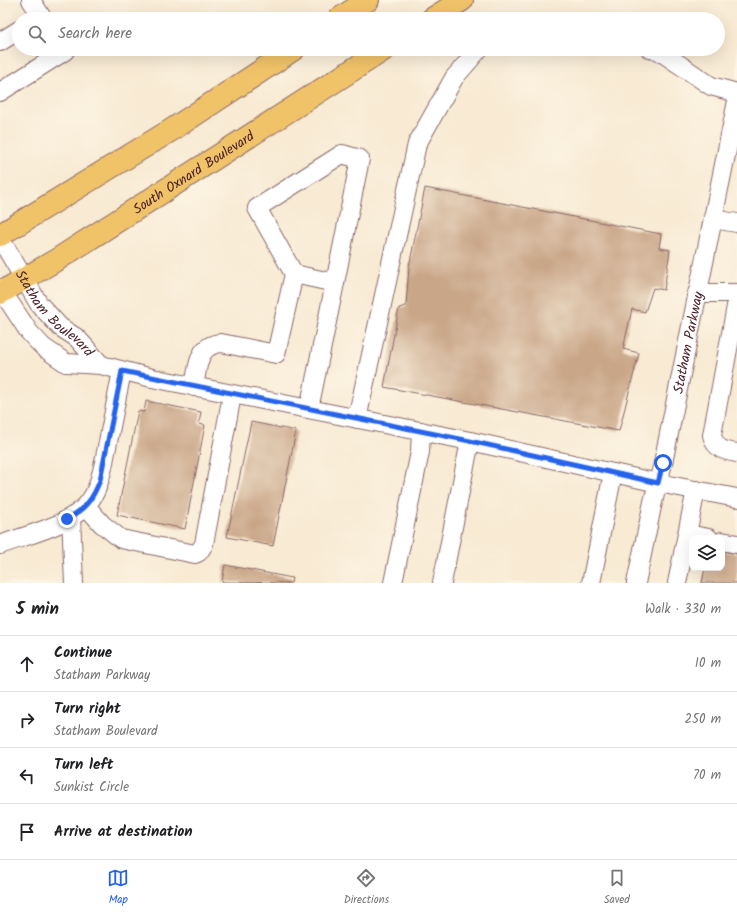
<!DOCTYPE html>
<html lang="en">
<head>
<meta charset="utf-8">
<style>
  body { margin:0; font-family:Kalam,sans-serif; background:#f6f6f6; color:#202124 }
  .controls { position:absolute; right:12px; bottom:12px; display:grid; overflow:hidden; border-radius:8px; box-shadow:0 4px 16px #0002 }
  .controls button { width:36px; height:36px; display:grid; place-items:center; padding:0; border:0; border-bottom:1px solid #e0e0e0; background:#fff; color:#202124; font:20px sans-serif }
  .stop { position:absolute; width:12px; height:12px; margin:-9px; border:3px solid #2563eb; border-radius:50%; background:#fff }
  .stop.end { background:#2563eb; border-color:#fff; box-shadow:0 1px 4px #0008 }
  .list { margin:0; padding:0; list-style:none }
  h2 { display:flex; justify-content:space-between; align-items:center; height:52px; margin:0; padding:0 16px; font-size:17px }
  h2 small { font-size:13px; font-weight:400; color:#757577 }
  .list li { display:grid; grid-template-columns:26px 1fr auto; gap:12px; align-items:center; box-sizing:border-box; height:56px; padding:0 16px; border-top:1px solid #e0e0e0 }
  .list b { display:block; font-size:15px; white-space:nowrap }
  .list p { margin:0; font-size:13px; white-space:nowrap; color:#757577 }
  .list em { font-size:13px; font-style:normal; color:#757577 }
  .icon { flex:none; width:22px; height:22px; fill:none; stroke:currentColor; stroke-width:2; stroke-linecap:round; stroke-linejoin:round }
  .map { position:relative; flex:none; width:737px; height:583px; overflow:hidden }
  .search { position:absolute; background:#fff; box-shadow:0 4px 16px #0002; left:12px; right:12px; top:12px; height:44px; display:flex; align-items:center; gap:10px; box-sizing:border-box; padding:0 14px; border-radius:22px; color:#757577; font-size:15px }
  .sheet { height:276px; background:#fff }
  nav { display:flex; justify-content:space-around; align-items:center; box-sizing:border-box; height:56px; border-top:1px solid #e0e0e0; background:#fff; font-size:11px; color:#757577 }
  nav a { display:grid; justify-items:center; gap:2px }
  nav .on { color:#2563eb }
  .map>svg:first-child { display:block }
  .building { fill:#c9a687 }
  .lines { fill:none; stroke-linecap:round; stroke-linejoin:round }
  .minor-casing { stroke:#876666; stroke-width:20 }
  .major-casing { stroke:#876666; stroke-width:24 }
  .minor { stroke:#fff; stroke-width:18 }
  .major { stroke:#f1c369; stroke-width:22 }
  .route { stroke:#2563eb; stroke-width:5 }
  .labels { text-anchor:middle; stroke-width:4; stroke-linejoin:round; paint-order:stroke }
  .street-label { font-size:14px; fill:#4a1f2b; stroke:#fcf5e5 }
</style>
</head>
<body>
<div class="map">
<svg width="737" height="583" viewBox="0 0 737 583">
  <rect width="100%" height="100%" fill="#fcf5e5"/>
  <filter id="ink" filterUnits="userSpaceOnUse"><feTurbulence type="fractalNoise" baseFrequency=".025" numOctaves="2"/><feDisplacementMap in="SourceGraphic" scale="8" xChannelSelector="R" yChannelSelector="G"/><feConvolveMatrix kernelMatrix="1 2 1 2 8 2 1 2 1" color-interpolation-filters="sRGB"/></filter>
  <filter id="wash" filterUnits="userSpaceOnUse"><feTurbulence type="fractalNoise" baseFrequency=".012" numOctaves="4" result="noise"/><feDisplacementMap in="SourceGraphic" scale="16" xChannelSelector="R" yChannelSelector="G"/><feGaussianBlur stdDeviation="0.9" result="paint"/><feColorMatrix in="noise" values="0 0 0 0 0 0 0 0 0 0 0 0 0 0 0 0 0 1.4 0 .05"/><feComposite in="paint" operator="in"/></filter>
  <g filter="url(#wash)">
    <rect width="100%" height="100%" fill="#f8ead3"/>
    <g id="blocks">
      <path class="building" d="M425,188L661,234L659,248L670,250L664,290L653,288L645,312L632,309L623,349L639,353L619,431L384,387L399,308L406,306L409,267Z
        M146,401L201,412L199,424L205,425L185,529L117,515L138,411L144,412Z
        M251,422L296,431L273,546L227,537Z
        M722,551L737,554V583H702L705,568H722Z
        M225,565L292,578L291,583L222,582Z"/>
    </g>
  </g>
  <g filter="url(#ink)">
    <use href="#blocks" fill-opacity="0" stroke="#876666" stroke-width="1"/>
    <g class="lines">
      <defs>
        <g id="minor">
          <path d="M31,0L43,19"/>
          <path d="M0,42L19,30"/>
          <path d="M650,49L658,50L711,86L737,93"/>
          <path d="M0,92L65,51L63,49"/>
          <path d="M713,219L737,223"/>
          <path id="s1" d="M0,238L39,304L60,327L77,338L101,365"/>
          <path d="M294,274L257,208L342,154L360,159L335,283"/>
          <path d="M0,288L29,332L43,347L66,363L101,365L152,378L470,441L658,483L737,498"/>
          <path d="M697,293H737"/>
          <path d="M737,301L712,435C715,449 724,451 737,453"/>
          <path d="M194,387C198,367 197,345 221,343L276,354L294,274L335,283L309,409"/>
          <path d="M357,419L417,144L454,78L479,49"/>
          <path d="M86,506L102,524L121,539L195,554L199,552L204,544L232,395"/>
          <path d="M71,517L74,583"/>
          <path d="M687,534L709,538"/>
          <path d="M722,541L737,544"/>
          <path d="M0,545C26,535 72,525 89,502C97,492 100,479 103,467L122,371"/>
          <path d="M393,583L420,452L421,431"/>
          <path d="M442,583L470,441"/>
          <path d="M591,583L613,473"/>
          <path id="s2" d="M636,583L653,502L663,463L737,101"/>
          <path d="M677,583L696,490"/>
        </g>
        <g id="major">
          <path d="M339,19L368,0"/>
          <path d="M432,19L462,0"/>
          <path d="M0,235L173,129L294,49"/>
          <path id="s3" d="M0,293L58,259L385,49"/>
        </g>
      </defs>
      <use href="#minor" class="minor-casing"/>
      <use href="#major" class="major-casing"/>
      <use href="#minor" class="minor"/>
      <use href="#major" class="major"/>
    </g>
  </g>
  <g class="lines" filter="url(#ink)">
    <path class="route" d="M67,519C85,509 93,499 100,480L122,371L470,441L658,483L663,463"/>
  </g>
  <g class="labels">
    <g class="street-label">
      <text dy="5" stroke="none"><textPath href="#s3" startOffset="228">South Oxnard Boulevard</textPath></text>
      <text dy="5" stroke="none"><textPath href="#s1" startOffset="94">Statham Boulevard</textPath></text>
      <text dy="5" stroke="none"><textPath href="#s2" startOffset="246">Statham Parkway</textPath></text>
    </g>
  </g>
</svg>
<div class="controls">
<button><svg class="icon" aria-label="layers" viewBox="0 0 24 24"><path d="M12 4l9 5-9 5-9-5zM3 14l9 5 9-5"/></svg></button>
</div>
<div class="stop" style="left:663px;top:463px"></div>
<div class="stop end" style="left:67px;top:519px"></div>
<div class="search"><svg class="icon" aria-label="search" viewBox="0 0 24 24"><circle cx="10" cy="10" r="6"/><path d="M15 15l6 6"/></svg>Search here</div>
</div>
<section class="sheet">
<h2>5 min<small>Walk · 330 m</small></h2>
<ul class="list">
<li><svg class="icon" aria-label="ahead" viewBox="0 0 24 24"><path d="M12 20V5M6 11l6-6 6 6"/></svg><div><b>Continue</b><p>Statham Parkway</p></div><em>10 m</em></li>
<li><svg class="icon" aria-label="right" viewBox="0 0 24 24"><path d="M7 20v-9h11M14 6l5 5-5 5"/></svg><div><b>Turn right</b><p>Statham Boulevard</p></div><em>250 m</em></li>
<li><svg class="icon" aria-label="left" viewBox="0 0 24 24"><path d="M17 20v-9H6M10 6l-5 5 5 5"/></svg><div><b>Turn left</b><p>Sunkist Circle</p></div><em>70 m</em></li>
<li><svg class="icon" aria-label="arrive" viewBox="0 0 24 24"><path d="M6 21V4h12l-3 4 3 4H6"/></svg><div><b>Arrive at destination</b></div></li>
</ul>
</section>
<nav>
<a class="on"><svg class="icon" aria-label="map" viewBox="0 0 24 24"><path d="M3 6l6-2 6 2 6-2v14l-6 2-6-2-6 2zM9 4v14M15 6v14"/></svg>Map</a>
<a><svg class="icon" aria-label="directions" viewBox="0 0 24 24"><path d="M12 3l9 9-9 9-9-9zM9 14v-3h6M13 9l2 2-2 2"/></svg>Directions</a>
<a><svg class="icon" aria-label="saved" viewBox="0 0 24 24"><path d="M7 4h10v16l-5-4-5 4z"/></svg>Saved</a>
</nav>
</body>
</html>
